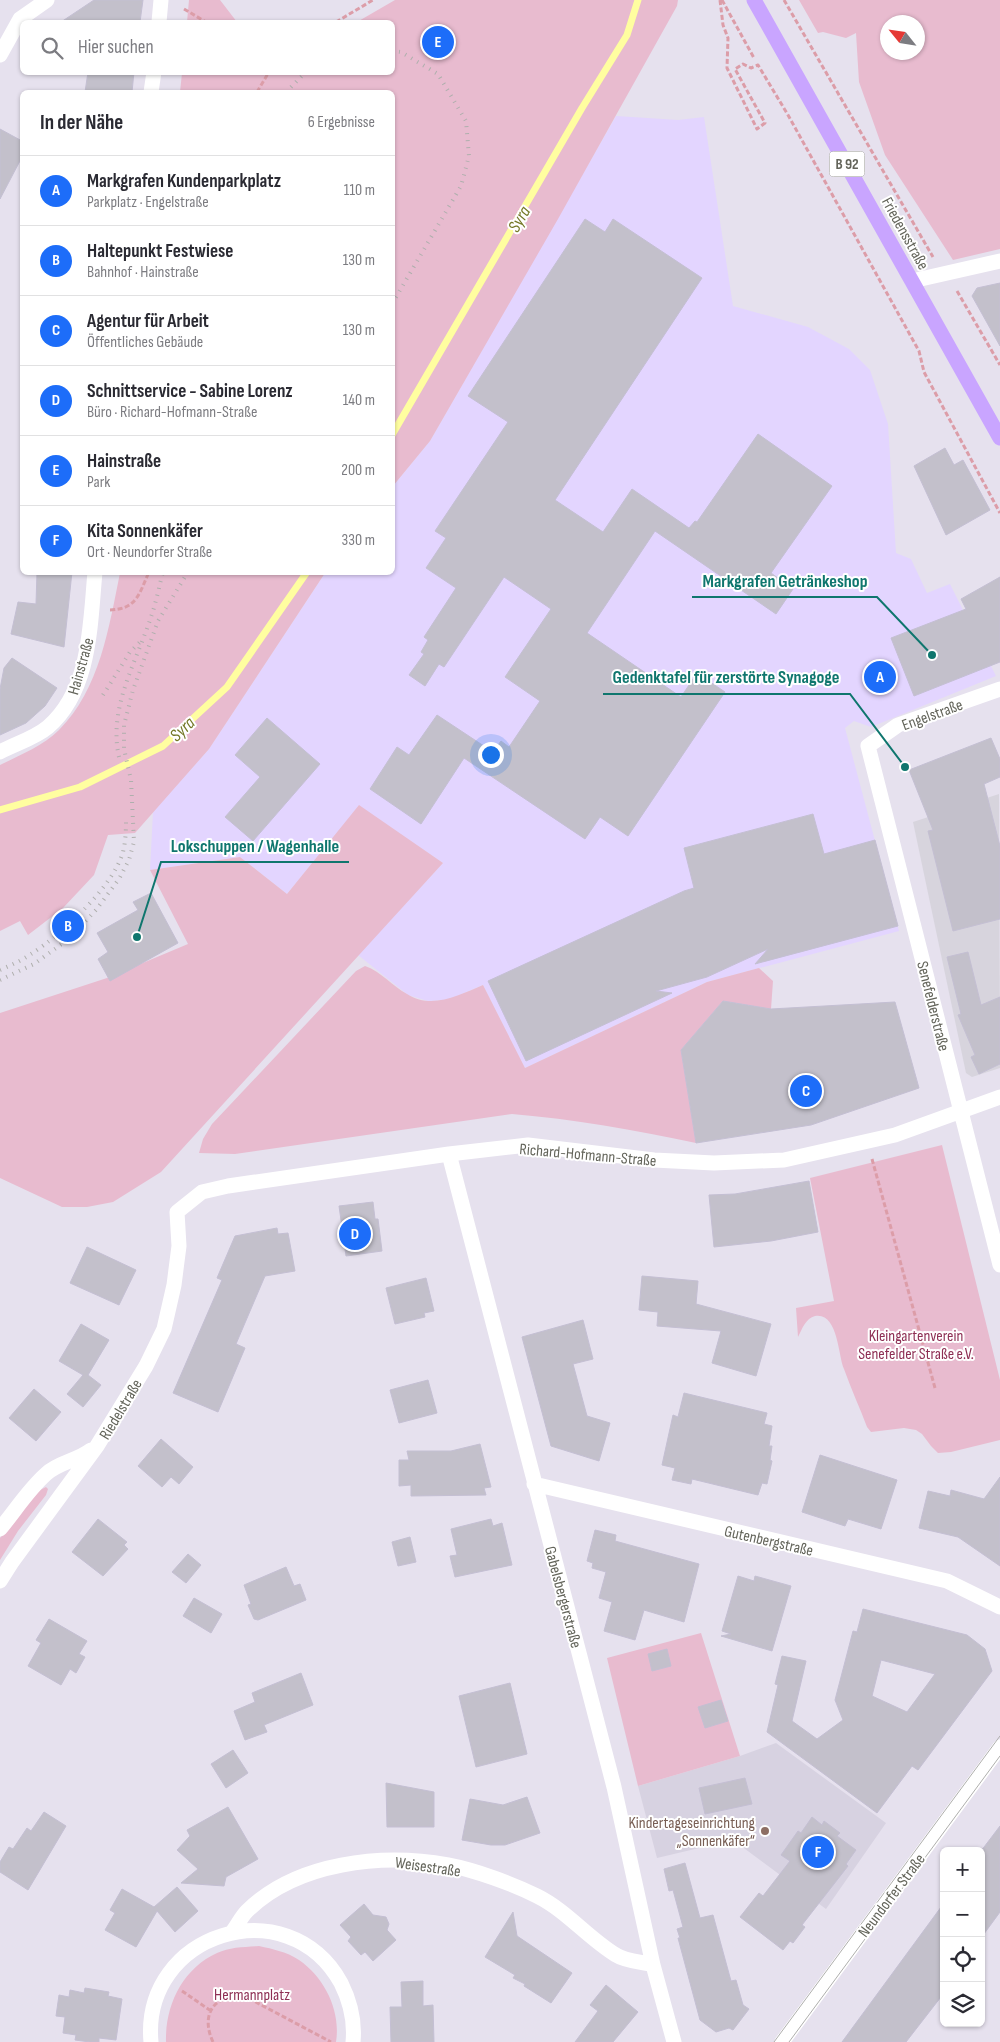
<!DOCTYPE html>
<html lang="de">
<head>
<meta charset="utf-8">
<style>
  body { margin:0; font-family:"Sofia Sans Condensed",sans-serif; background:#f2f2f3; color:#2b2b33 }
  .controls { position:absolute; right:15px; bottom:15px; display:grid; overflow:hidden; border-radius:8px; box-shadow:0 1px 4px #0004 }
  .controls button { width:45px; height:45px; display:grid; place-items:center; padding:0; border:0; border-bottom:1px solid #e1e1e2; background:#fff; color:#2b2b33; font:25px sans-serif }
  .compass { position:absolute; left:880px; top:15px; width:45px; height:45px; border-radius:50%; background:#fff; box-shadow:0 1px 4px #0004; rotate:300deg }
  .you { position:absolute; left:490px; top:754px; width:18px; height:18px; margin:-12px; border:4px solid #fff; border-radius:50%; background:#1a73e8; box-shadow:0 0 0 8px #1a73e833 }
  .badge { display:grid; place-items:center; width:32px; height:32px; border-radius:50%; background:#1d6df9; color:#fff; font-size:16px; font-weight:700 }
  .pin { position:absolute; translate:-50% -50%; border:2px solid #fff; box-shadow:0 1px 5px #0006 }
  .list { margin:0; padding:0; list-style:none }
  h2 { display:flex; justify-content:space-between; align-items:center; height:65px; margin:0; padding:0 20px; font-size:21px }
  h2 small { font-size:16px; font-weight:400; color:#7c7c81 }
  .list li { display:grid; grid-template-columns:32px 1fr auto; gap:15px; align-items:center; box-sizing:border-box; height:70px; padding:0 20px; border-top:1px solid #e1e1e2 }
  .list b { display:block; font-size:19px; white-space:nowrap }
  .list p { margin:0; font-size:16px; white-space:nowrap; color:#7c7c81 }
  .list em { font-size:16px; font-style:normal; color:#7c7c81 }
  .icon { flex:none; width:28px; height:28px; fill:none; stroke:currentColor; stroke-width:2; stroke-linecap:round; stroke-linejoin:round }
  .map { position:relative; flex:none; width:1000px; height:2042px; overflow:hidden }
  .search { position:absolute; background:#fff; box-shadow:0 1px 4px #0004; left:20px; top:20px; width:375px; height:55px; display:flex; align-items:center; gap:12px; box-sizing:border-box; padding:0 18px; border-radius:8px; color:#7c7c81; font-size:19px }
  .panel { position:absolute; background:#fff; box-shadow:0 1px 4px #0004; left:20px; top:90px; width:375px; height:485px; border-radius:8px }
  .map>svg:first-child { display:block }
  .commercial { fill:#e3d5ff }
  .industrial { fill:#d7d4dd }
  .education { fill:#d7d2e1 }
  .green { fill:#e8bbcf; fill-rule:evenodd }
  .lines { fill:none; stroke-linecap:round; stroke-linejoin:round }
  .stream { stroke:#fffea0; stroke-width:7 }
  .building { fill:#c3c0cb; stroke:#c4bfd3; fill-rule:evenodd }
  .path { stroke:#dc9da8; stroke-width:3; stroke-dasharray:5 2.5; stroke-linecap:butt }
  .street { stroke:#fff; stroke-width:15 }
  .secondary { stroke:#fff; stroke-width:15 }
  .primary { stroke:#c9a5ff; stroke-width:15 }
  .tram { stroke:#afafad; stroke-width:1 }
  .rail { stroke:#afafad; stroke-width:4; stroke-dasharray:1 6; stroke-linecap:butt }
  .education-dot { fill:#8d6e63; stroke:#fff; stroke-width:2 }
  .labels { text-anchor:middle; stroke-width:4; stroke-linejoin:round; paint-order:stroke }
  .shield { fill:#fff; stroke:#92928c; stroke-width:1 }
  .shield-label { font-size:15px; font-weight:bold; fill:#63645a }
  .street-label { font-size:16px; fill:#63645a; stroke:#fff }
  .park-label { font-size:16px; fill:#8e2f54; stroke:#fff }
  .education-label { font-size:16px; fill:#785e54; stroke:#fff; text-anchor:end }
  .water-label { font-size:18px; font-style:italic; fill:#737826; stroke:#fff }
  .leader { fill:none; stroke:#0f766e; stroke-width:2 }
  .callout-dot { fill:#0f766e; stroke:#fff; stroke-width:2 }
  .callout-label { font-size:18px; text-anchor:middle; font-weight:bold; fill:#0f766e; stroke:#fff; stroke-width:4; stroke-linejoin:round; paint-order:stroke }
</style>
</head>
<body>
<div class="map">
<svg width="1000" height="2042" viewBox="0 0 1000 2042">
  <rect width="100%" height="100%" fill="#e6e1ee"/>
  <path class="commercial" d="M616,116L678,120L704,117L733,306L808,327L849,349L870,370L888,424L896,553L911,559L927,593L950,584L996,676L871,727L854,721L845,728L899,931L707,982L525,1068L483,985L448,1000L428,1001L408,995L358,955L443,863L359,806L287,894L240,857L150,870L153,812L209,749L325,573L392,572L393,486L430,441Z"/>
  <path class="industrial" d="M999,794L1000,1068L972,1077L966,1073L913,822Z"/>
  <path class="education" d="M776,1743L886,1823L826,1909L733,1840L657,1858L638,1786L740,1756Z"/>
  <path class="green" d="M189,0H220L237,22H187Z
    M395,0H678L677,6L558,219L430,441L393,486L392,92H180L182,73L392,72V22H357Z
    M799,0H1000V249L953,260L885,155L859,82L856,33L846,38L823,32L818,33ZM888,22H918V52H888Z
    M120,573H325L209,749L135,833L108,835L94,875L63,908L28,935L20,921L0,931V765C20,755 43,746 59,730C100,689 109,627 120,573Z
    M359,805L443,863L161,1172L113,1202L87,1207H62L0,1178V1013L107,978L188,944L150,870L240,857L287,894Z
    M365,966C382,972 392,986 407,994C432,1010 459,995 483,985L525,1068L707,982L759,968L773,981L771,1009L723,1001L681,1050L696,1143C635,1130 573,1119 512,1114L235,1154L199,1153L203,1139L212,1124L356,971Z
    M942,1145L1000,1380V1440L951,1452L938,1453L931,1446L922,1434L916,1430L904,1428L871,1432L867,1427C860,1408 851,1389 844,1369C838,1355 838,1312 815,1316C806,1318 802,1329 798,1337L796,1308L834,1301L810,1178Z
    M46,1487L48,1489L46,1495L18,1531L0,1560V1538L38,1491Z
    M701,1633L740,1756L638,1786L607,1658Z
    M259,1946C273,1949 287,1952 299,1960C325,1978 341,2011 336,2042H166C165,2006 182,1969 217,1953C230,1947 244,1947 259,1946Z"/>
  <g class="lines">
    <path class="stream" d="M392,435L582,108L627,35L638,0
      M0,810L80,787L163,746L227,687L307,572"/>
  </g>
  <path class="building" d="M94,0H143L140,22H61Z
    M88,72H134L132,92H85Z
    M0,129L22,141V157L0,199Z
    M585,219L605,232L613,219L702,278L555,500L603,532L632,489L689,528L695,521L697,522L758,434L832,486L771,573L793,589L776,614L655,531L587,633L681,697L697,673L725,692L628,836L600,817L585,839L464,758L421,824L370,789L397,747L409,755L437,715L493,752L501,741L509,747L540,701L505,677L551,609L504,577L444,667L439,664L425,686L409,675L424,654L421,652L428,640L424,637L456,588L426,568L446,538L435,531L508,422L468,396Z
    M1000,283V346L972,296L977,288Z
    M945,448L954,465L963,460L990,510L946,535L914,466Z
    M37,572H72L64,647L11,634L18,602L36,604Z
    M1000,577V662L914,696L891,638L966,609L961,599Z
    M12,658L57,688L45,706L26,723L0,735V689L4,668Z
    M267,718L320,764L253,841L225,817L260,777L235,755Z
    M991,738L1000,759V777L984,784L1000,846V919L953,931L928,831L933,830L909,770Z
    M813,814L824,854L875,840L898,926L755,964L768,949L707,977L656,991L672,993L526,1061L488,981L684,891L694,888L684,848Z
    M151,893L178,943L110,981L98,959L108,952L97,933L138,910L133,902Z
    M968,952L981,1005L1000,997V1064L979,1074L971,1057L975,1055L958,1015L961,1014L947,957Z
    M723,1001L771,1009L895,1002L919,1088L811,1125L696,1143L681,1050Z
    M809,1181L818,1232L771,1241L714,1247L709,1195L735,1194Z
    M373,1202L375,1219H378L382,1251L346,1256L339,1206Z
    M277,1228L278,1234L288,1233L295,1271L265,1276L236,1344L245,1348L218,1412L173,1393L222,1280L217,1278L235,1236Z
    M87,1247L136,1270L119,1305L70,1283Z
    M642,1276L698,1281L696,1304L771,1324L756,1376L712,1363L721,1331L657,1326L658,1312L639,1310Z
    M426,1278L434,1311L424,1313L425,1317L395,1324L386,1288Z
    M583,1320L593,1359L573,1364L587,1416L610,1423L599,1461L551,1446L522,1337Z
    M81,1324L109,1340L88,1375L101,1385L83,1407L67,1394L83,1375L59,1361Z
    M428,1380L437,1413L399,1423L390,1390Z
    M34,1389L61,1412L36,1441L9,1418Z
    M684,1393L767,1413L764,1424L772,1426L769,1446H772L770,1460L772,1461L767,1484L762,1483L758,1495L692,1479L691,1484L672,1480L675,1468L662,1465L673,1415L678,1417Z
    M161,1439L193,1467L179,1484L171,1477L162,1487L138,1466Z
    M480,1444L491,1487L484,1488L486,1495L411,1496V1485L399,1486V1460H409L407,1451H451Z
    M820,1455L897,1480L881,1529L848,1519L845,1526L802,1512Z
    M1000,1477V1566L958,1537L919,1528L928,1491L950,1496L951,1490L984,1499Z
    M98,1519L127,1542L124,1545L128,1549L103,1576L72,1552Z
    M491,1519L493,1526L502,1523L512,1565L455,1577L450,1556L457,1555L451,1529Z
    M595,1530L616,1535L615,1541L699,1564L684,1622L644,1610L635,1640L604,1631L612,1602L599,1598L606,1572L592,1568L593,1563L587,1561Z
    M410,1537L416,1562L398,1566L392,1542Z
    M188,1554L201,1565L186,1583L172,1572Z
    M286,1567L294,1586L300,1584L306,1600L258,1620L254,1619L248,1605L251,1604L244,1585Z
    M738,1576L754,1581L755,1576L791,1586L772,1651L721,1636L731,1634L722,1631Z
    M194,1598L222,1614L211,1633L183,1616Z
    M863,1609L967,1635L985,1649L992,1671L918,1770L912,1766L877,1813L767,1732L778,1685L775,1684L782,1656L806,1661L792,1721L817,1739L843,1720L835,1700L853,1631L857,1632ZM881,1660L935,1674L907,1712L872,1696Z
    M49,1619L87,1641L79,1654L85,1657L76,1673L70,1669L61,1685L28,1666L41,1643L36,1640Z
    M667,1649L671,1666L652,1671L648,1654Z
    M301,1673L313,1705L264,1725L267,1732L245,1740L234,1711L255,1702L252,1693Z
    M510,1683L527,1754L476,1767L459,1696Z
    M721,1700L728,1721L705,1728L698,1707Z
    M233,1750L248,1773L226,1788L211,1764Z
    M745,1778L752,1804L705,1814L699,1788Z
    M386,1783L434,1792V1827H387Z
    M527,1797L540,1833L505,1845H491L462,1840L470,1799L503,1805Z
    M228,1807L258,1859L226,1877L224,1886L181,1883L198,1869L177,1850L190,1836L187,1830Z
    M44,1812L66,1826L28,1890L0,1872V1862L9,1847L13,1849L27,1828L31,1831Z
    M812,1817L822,1825L824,1821L840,1833L837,1836L856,1850L846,1864L848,1866L802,1925L805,1927L793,1943L790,1941L783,1950L740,1917L759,1893L763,1896L790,1861L781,1855L798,1831L801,1833Z
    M1000,1826V1912L981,1938V1851Z
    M685,1863L700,1918L713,1915L731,1981L736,1980L743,2005L749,2009L733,2030L729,2028L716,2032L700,2020L678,1938H680L677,1929L683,1927L673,1890L669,1891L664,1869Z
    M177,1887L198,1911L175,1932L157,1911L136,1947L105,1930L115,1913L110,1910L122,1889L154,1907Z
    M944,1903V1993L906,2042H842Z
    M364,1904L373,1915L386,1917L389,1924L387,1930L396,1940L373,1961L365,1952L361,1955L348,1941L351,1937L340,1925Z
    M513,1912L517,1936L572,1973L551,2003L524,1986L525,1984L513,1978L515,1975L485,1957Z
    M423,1981V2006L433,2005L434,2042H391L390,2007H402L401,1982Z
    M606,1985L638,2012L613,2042H575L598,2011L590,2005Z
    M85,1988L109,1992L108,1996L122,1999L116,2040L99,2038V2042H90L75,2040L76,2035L63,2033L65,2017L56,2016L59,1995L69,1997L70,1990L84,1993Z"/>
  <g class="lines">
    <path class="path" d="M720,0L723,25L728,38L727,68L757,129L765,123L735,69L743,64L751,68L758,65L788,115L919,351L924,372L1000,513
      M722,0L754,58
      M784,0L933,257
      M184,9L206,22
      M336,22L373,0
      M257,92L269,72
      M957,291L1000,365
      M110,610C137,609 139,594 149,572
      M872,1159L935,1388
      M182,1991L211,2011
      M213,2042C198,2010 220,1989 252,2000L331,2042"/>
    <path class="street" d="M159,22L161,0
      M0,55L20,19L47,0
      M151,92L154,72
      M912,281L1000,261
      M1000,689L898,725L868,746L1000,1265
      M0,752C15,744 35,738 48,727C91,690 90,624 95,572
      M449,1154L614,1787L653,1965L674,2042
      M534,1484L947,1581L1000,1607
      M0,1529C15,1511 28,1490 46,1474C59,1462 77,1461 91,1450
      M0,1581L12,1562L97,1446L146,1366L164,1329L174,1285L179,1246L177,1212L202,1192L228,1186L449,1154L528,1145L654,1160L714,1163L784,1160L895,1135L1000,1097
      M232,1932C237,1926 241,1917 247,1911C297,1862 382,1853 448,1865C475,1870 513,1884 537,1896C567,1911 588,1938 616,1955C625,1961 642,1962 653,1965
      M151,2042C141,1933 288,1887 341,1983C350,2001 355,2022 353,2042"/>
    <path class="secondary" d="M782,2042L1000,1747"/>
    <path class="primary" d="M754,0L1000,438"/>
    <path class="tram" d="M774,2042L1000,1736
      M789,2042L1000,1756"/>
    <path class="rail" d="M392,51L401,52L438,74L466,121L469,156L461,186L392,304
      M286,92L306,72
      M103,695L130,652L140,642
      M119,757C108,708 136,663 151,617C156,603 159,587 163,572
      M0,970C11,965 21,961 31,954C61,935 113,887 123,852C126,840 126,828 126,817
      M0,980L34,964L70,938L96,910L119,879L129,860L134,842L131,780L124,749V725L133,690L158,621L188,572"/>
  </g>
  <circle class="education-dot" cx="765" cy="1831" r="5"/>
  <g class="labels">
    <rect class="shield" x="829.5" y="151.5" width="35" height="25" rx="4"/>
    <g class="shield-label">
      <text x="847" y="169">B 92</text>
    </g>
    <g class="street-label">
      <text transform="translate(906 233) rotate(61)" y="6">Friedensstraße</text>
      <text transform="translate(80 666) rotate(-74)" y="6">Hainstraße</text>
      <text transform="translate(932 714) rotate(-20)" y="6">Engelstraße</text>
      <text transform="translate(934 1006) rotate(76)" y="6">Senefelderstraße</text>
      <text transform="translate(588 1154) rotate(5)" y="6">Richard-Hofmann-Straße</text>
      <text transform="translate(120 1409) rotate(-59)" y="6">Riedelstraße</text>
      <text transform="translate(769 1540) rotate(13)" y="6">Gutenbergstraße</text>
      <text transform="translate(564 1597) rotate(75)" y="6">Gabelsbergerstraße</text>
      <text transform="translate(428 1866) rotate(8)" y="6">Weisestraße</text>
      <text transform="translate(891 1895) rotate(-53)" y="6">Neundorfer Straße</text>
    </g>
    <g class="park-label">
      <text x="916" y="1341">Kleingartenverein<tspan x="916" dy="18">Senefelder Straße e.V.</tspan></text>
      <text x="252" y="2000">Hermannplatz</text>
    </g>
    <g class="education-label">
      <text x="755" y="1828">Kindertageseinrichtung<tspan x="755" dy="18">„Sonnenkäfer“</tspan></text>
    </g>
    <g class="water-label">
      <text transform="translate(519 219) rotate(-60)" y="6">Syra</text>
      <text transform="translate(182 729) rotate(-43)" y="6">Syra</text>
    </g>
  </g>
  <path class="leader" d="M932 655L877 597H692M905 767L850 694H603M137 937L161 862H349"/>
  <g class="callout-dot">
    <circle cx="932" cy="655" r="5"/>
    <circle cx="905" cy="767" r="5"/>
    <circle cx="137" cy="937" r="5"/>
  </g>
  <g class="callout-label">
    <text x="785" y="587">Markgrafen Getränkeshop</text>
    <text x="726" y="683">Gedenktafel für zerstörte Synagoge</text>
    <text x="255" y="852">Lokschuppen / Wagenhalle</text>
  </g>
</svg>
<div class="controls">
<button>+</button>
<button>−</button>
<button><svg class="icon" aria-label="locate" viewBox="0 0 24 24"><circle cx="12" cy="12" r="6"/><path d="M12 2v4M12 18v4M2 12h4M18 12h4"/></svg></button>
<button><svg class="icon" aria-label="layers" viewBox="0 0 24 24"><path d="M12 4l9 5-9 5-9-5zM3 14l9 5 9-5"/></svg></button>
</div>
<svg class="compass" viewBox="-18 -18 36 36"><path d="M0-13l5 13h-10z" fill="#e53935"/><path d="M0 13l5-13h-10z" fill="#7c7c81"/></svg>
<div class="you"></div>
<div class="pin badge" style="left:880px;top:677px">A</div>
<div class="pin badge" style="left:68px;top:926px">B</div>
<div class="pin badge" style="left:806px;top:1091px">C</div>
<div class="pin badge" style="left:355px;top:1234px">D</div>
<div class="pin badge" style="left:438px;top:42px">E</div>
<div class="pin badge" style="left:818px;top:1852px">F</div>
<div class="search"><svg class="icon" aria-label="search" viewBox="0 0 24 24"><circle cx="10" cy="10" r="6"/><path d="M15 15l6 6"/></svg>Hier suchen</div>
<section class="panel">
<h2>In der Nähe<small>6 Ergebnisse</small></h2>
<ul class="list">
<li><span class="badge">A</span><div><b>Markgrafen Kundenparkplatz</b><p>Parkplatz · Engelstraße</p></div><em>110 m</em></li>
<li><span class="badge">B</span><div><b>Haltepunkt Festwiese</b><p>Bahnhof · Hainstraße</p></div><em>130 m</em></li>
<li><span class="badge">C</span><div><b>Agentur für Arbeit</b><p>Öffentliches Gebäude</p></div><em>130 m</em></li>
<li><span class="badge">D</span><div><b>Schnittservice - Sabine Lorenz</b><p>Büro · Richard-Hofmann-Straße</p></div><em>140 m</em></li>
<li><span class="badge">E</span><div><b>Hainstraße</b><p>Park</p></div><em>200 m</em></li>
<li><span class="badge">F</span><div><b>Kita Sonnenkäfer</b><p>Ort · Neundorfer Straße</p></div><em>330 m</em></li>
</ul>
</section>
</div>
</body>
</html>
